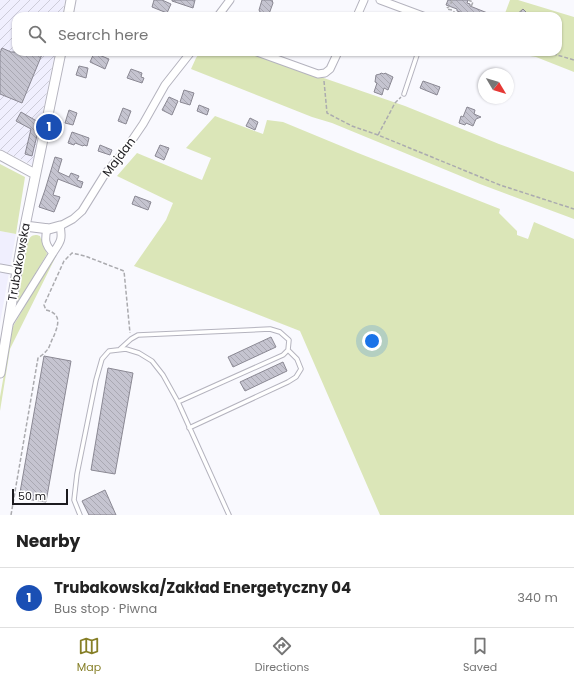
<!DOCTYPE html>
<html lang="en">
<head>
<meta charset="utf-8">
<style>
  body { margin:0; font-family:Poppins,sans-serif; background:#f6f6f6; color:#222 }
  .compass { position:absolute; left:478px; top:68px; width:36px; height:36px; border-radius:50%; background:#fff; box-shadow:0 1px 3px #0004; rotate:128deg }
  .scale { position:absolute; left:12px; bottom:10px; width:56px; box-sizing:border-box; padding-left:4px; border:2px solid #1c1b1f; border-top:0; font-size:11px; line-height:14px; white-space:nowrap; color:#1c1b1f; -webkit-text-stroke:3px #fff; paint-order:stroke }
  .you { position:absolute; left:372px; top:341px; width:14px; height:14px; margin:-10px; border:3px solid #fff; border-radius:50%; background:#1a73e8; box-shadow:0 0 0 6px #1a73e833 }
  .badge { display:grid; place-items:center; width:26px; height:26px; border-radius:50%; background:#867f27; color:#fff; font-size:13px; font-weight:700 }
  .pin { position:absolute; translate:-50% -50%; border:2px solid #fff; box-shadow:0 1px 4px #0006 }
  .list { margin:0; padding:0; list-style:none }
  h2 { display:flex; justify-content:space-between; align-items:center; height:52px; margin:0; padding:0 16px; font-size:17px }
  h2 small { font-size:13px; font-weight:400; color:#767676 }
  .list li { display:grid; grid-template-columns:26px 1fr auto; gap:12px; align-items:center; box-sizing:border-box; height:60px; padding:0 16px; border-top:1px solid #e0e0e0 }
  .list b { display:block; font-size:15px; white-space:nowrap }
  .list p { margin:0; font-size:13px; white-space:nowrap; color:#767676 }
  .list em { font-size:13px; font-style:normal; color:#767676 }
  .icon { flex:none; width:22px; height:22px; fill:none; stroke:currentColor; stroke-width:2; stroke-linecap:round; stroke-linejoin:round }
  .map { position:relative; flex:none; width:574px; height:515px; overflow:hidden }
  .search { position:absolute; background:#fff; box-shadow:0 1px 3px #0004; left:12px; right:12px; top:12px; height:44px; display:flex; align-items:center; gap:10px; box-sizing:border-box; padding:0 14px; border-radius:12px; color:#767676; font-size:15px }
  .sheet { height:112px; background:#fff }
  nav { display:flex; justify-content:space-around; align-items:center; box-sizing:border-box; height:56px; border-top:1px solid #e0e0e0; background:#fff; font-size:11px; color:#767676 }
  nav a { display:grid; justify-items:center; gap:2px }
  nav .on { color:#867f27 }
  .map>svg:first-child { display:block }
  .built { fill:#f0effe }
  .industrial { fill:url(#industrial-furrows) }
  .green { fill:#dbe6b8 }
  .building { fill:url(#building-back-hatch); stroke:#8a8893 }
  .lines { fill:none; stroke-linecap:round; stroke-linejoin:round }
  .service-casing { stroke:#b4b3be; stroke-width:5.5 }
  .minor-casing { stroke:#b4b3be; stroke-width:9 }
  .tertiary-casing { stroke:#b4b3be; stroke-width:11 }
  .path { stroke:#ababaf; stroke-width:1.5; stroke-dasharray:4 2; stroke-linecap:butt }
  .service { stroke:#fff; stroke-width:3.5 }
  .minor { stroke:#fff; stroke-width:7 }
  .tertiary { stroke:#fff; stroke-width:9 }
  .labels { text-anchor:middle; stroke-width:3.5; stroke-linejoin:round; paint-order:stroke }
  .street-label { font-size:12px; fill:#1c1b1f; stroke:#fff }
</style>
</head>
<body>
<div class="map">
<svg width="574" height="515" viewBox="0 0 574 515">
  <defs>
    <pattern id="industrial-furrows" width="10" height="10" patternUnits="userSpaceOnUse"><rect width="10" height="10" fill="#f0effe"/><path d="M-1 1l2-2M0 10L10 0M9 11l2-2" fill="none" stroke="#cdccd9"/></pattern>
    <pattern id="building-back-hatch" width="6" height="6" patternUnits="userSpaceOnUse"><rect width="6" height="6" fill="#c5c4d0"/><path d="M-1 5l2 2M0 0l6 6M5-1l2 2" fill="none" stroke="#a9a8b2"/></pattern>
  </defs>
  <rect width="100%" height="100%" fill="#f9f9fe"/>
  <path class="built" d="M0,231L16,234L0,323Z"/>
  <path class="industrial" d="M0,0H65L62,16H16V52H55L32,165L0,149Z"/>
  <path class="green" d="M510,0H518L574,17V72L536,57L506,52H558V16H504Z
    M200,52H248L405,106L499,144L574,172V219L480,184L332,123L312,117L191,69L196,58Z
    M215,116L263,134L267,120L283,122L358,153L500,209L499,213L517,231V235L528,239L534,222L574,239V515H380L300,331L134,266L166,220L173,203L117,176L137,153L202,180L211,158L186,148Z
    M0,164L25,177L16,234L0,231Z
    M37,235L40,236L41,239H43L47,254L16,306L27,240H29C30,236 33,235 37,235Z
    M65,238L10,349L0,411V397L12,328Z"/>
  <path class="building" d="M154,0H162L171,4L167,13L152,7Z
    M172,0H195L193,8L172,1Z
    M262,0H272L273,3L269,14L266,15L260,12L259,10Z
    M448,0H468L467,3L470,4V6L495,16H467L463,14V13L457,11V9L446,5Z
    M523,9L530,16H515Z
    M2,48L11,52H43L22,103L0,94V53Z
    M94,53L109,59L105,69L90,62Z
    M79,66L88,68L86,78L76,75Z
    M131,69L142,73L141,77L144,78L142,83L127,78Z
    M381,73L384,74L385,73L393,77L388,90L384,88L382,95L374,92L377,83L375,82L376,75L380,74Z
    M423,81L440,87L437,95L420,88Z
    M184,90L194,93L190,105L180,102Z
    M169,97L178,101L172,115L162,110Z
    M199,105L209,109L207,115L197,111Z
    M467,107L475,110L474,114L481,117L476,119L473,126L466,123L465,125L459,123L461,116L463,117Z
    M123,108L131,111L126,124L118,121Z
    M69,110L77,113L73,125L65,123Z
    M21,112L40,123L32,156L25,154L31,129L16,121Z
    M250,118L258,122L255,130L246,126Z
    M72,132L89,138L87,146L84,145L83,146L75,143L74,145L68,143Z
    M100,145L112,150L110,155L98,151Z
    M160,145L169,148L164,160L155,156Z
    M55,157L62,159L58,172L69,177L71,173L79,176L77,180L83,182L81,188L58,179L53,195L60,197L54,212L39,207L45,190Z
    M135,196L151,202L148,210L132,204Z
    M271,337L276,347L233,367L228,357Z
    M44,356L71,361L46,502L19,498Z
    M283,362L287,371L245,391L240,382Z
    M108,368L133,373L115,474L91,470Z
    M105,490L116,515H89L82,501Z"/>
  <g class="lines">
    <defs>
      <path id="service" d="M404,94L418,52
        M120,349L131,339L138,335L270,329L280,332L289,340L288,350L283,355L178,402
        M189,428L288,382L296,377L301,369L297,359L288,350
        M80,515L74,500L77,474L96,380L102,359L109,351L126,349L139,353L152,361L163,375L178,402L229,515"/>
      <path id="minor" d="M380,0L423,16
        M218,16L230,0
        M357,16L364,0
        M257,52L318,74L325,73L330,69L338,52
        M53,253C60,242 63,240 60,226L73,219L82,211L105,174L126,149L143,124L165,85L191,52
        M0,268L17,271
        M10,322L53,253C44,244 45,239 47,228"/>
      <path id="tertiary" d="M68,16L71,0
        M0,155L35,174
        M25,226L49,229L60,226
        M0,373L17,271L25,226L61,52"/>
    </defs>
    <use href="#service" class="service-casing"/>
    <use href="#minor" class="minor-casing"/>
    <use href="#tertiary" class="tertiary-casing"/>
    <path class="path" d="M452,0L450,6L447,8V9L452,10L458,16
      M468,0L473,2L471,7
      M459,16L461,12
      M547,52L574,60
      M324,81L327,113L352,126L378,135L500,185L574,209
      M378,135L395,103L401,97
      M11,515L38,358C41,356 45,353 48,349C50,346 51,341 53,338C58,326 63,314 46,310L44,305L64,261L72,253L85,256L124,271L130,333"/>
    <use href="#service" class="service"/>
    <use href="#minor" class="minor"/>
    <use href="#tertiary" class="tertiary"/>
  </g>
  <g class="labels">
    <g class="street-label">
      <text transform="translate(119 157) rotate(-53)" y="4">Majdan</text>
      <text transform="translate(19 262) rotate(-80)" y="4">Trubakowska</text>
    </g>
  </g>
</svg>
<svg class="compass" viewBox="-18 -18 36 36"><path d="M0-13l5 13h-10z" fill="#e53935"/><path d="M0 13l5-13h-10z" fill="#767676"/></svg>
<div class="scale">50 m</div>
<div class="you"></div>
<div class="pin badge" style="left:49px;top:127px;background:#1a4fb4">1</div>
<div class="search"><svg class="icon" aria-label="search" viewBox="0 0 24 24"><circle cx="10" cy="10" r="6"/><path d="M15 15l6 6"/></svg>Search here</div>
</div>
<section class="sheet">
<h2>Nearby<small></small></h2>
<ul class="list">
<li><span class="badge" style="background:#1a4fb4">1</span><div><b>Trubakowska/Zakład Energetyczny 04</b><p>Bus stop · Piwna</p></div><em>340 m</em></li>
</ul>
</section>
<nav>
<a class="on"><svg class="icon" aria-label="map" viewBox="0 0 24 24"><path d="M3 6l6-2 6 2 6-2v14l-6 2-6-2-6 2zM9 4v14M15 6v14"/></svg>Map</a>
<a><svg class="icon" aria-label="directions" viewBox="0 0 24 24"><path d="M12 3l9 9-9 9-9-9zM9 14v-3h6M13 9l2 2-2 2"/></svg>Directions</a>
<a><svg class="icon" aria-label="saved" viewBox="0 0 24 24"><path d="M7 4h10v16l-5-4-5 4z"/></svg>Saved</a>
</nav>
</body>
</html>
